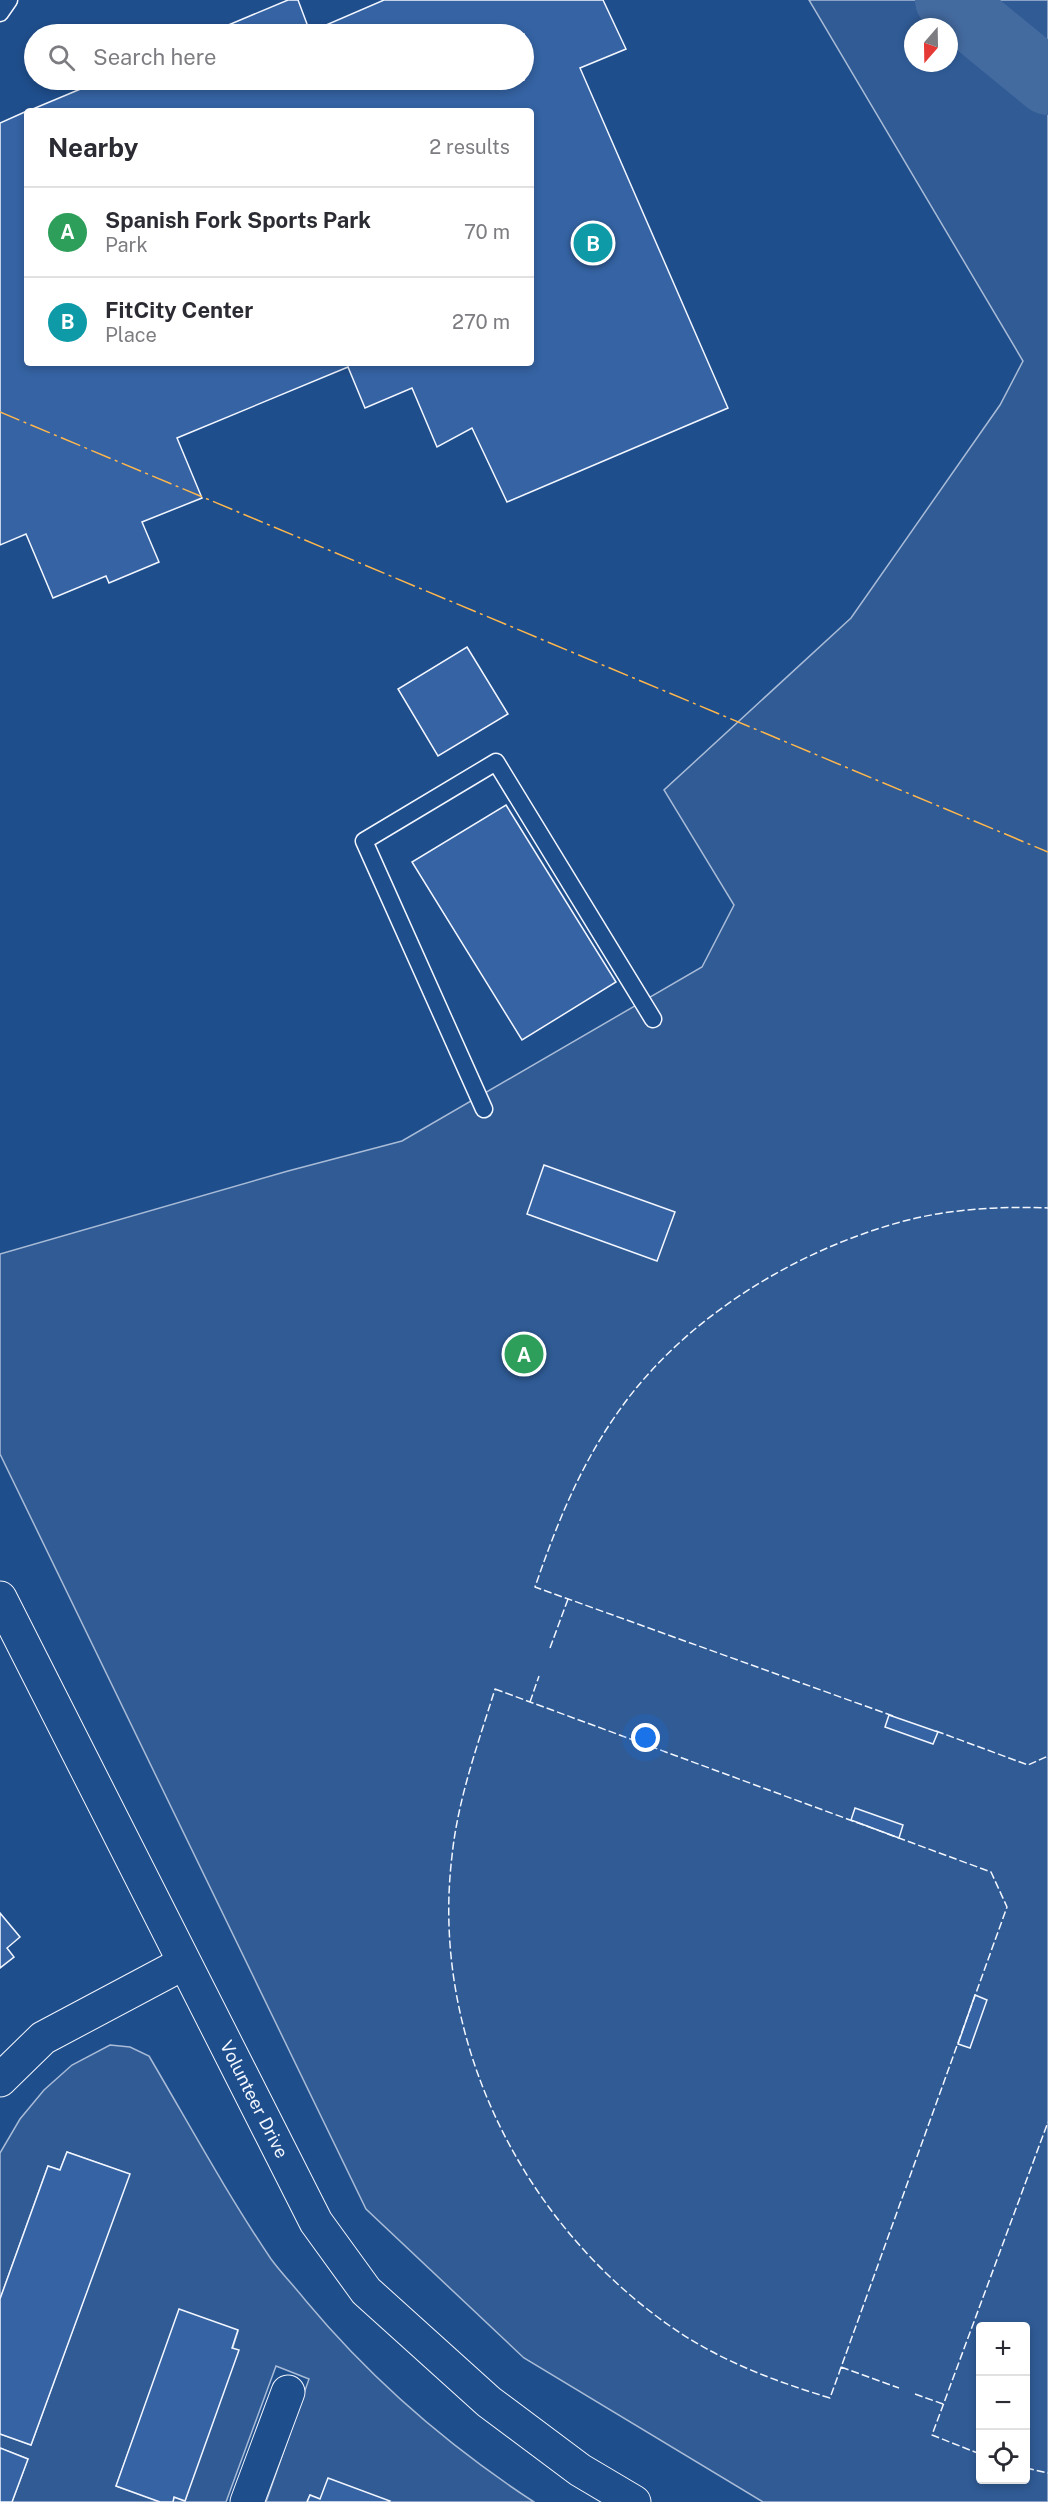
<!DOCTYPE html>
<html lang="en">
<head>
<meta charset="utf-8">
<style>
  body { margin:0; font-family:"Public Sans",sans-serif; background:#f7f7f7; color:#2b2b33 }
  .controls { position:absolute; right:18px; bottom:18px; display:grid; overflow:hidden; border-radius:6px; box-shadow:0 3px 9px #0003 }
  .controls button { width:54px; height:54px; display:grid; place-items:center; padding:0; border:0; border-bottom:2px solid #e1e1e2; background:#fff; color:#2b2b33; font:30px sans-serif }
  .compass { position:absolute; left:904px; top:18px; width:54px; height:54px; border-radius:50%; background:#fff; box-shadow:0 3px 9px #0003; rotate:200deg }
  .you { position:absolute; left:646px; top:1738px; width:21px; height:21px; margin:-15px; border:4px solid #fff; border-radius:50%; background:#1a73e8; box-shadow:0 0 0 9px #1a73e833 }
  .badge { display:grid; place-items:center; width:39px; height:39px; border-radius:50%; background:#ea580c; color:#fff; font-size:20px; font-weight:700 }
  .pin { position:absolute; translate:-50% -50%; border:3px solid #fff; box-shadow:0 2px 6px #0006 }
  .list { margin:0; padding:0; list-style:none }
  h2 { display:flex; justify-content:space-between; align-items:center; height:78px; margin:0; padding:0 24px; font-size:26px }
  h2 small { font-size:20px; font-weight:400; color:#7c7c81 }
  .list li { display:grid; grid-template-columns:39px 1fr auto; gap:18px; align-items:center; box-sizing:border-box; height:90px; padding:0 24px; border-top:2px solid #e1e1e2 }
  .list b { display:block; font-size:22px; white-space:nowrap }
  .list p { margin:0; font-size:20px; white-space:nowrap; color:#7c7c81 }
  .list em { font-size:20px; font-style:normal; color:#7c7c81 }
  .icon { flex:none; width:33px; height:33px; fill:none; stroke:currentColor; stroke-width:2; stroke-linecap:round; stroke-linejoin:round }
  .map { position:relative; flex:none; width:1048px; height:2502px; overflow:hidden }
  .search { position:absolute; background:#fff; box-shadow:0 3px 9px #0003; left:24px; top:24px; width:510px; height:66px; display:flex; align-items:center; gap:15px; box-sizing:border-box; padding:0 21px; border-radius:33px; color:#7c7c81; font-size:22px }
  .panel { position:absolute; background:#fff; box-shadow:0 3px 9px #0003; left:24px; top:108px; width:510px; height:258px; border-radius:6px }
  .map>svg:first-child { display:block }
  .green { fill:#305b95; stroke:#a8bbd7; stroke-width:1.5; fill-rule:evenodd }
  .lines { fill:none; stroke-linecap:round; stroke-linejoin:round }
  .river { stroke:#446ba0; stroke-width:66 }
  .building { fill:#3563a3; stroke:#f2f6ff; stroke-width:1.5 }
  .lane-casing { stroke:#f2f6ff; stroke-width:19 }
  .street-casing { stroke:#f2f6ff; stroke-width:35 }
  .secondary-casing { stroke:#f2f6ff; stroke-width:35 }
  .lane { stroke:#1f4e8c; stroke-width:16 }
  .street { stroke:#1f4e8c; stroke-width:33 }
  .secondary { stroke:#1f4e8c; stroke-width:33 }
  .fence { stroke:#f2f6ff; stroke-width:1.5; stroke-dasharray:8 3; stroke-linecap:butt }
  .power { stroke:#ffb74d; stroke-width:1.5; stroke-dasharray:21 4.5 3 4.5; stroke-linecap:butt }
  .labels { text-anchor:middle; stroke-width:4.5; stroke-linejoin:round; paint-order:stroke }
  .street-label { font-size:18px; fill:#f2f6ff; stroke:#1f4e8c }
</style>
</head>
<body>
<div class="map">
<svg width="1048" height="2502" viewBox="0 0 1048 2502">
  <rect width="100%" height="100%" fill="#1f4e8c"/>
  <path class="green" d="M809,0H1048V2502H763L524,2358L366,2209L0,1454V1254L288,1171L402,1141L702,967L734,905L664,790L851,618L1000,405L1023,361ZM913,27H949V63H913ZM980,2326H1026V2480H980Z
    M110,2045L130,2047L149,2056C189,2124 227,2194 271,2259C282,2274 295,2287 306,2301C371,2379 450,2447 534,2502H389L320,2499L310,2495L307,2502H266L309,2379L276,2366L226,2502H173L174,2497L185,2501L238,2331L180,2310L116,2486L160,2502H12L28,2459L0,2448V2434L31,2445L129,2174L67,2152L60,2170L48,2166L0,2299V2153L20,2119L44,2090L72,2065Z"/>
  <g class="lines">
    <path class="river" d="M948,0L1048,82"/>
  </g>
  <path class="building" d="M288,0H298L310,32L384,0H603L626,49L580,68L728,408L507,502L472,428L437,447L412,388L365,408L348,367L177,438L202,498L142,522L159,562L109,583L106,576L53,598L26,534L0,545V123L27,111V363H531V111H28L102,80H524V34H207Z
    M467,647L508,714L438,756L398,689Z
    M506,805L616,982L522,1040L412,862Z
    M544,1165L675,1212L657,1261L527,1214Z
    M889,1715L938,1732L933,1744L885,1727Z
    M855,1808L903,1825L899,1838L851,1820Z
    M0,1913L20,1937L7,1948L14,1957L0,1968Z
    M975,1995L987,2000L970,2048L958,2044Z
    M67,2152L130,2174L31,2445L0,2434V2299L48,2166L60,2170Z
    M179,2309L238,2330L232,2348L239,2350L185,2501L174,2497L173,2502H160L116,2486Z
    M0,2448L28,2459L12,2502H0Z
    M328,2478L390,2501L389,2502H307L310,2495L320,2499Z"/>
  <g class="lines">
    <defs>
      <path id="lane" d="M0,13L9,0
        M484,1109L364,841L496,762L653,1019"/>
      <path id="street" d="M0,2080L43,2038L184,1963
        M247,2502L288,2392"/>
      <g id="secondary">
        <path id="s1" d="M0,1598L316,2222L366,2291L489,2402L580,2470L634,2502"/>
      </g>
    </defs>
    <use href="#lane" class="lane-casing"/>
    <use href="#street" class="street-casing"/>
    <use href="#secondary" class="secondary-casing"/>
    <use href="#lane" class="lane"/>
    <use href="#street" class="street"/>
    <use href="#secondary" class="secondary"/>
    <path class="fence" d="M550,1648L568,1599
      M495,1689L991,1872L1007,1907L830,2398C774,2381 718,2360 670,2326C521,2222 430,2037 452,1856C458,1798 478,1744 495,1689Z
      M530,1702L539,1676
      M893,1716L535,1587C556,1526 579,1468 616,1415C681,1320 793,1251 904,1221C950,1209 1000,1206 1048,1208
      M936,1731L1028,1765L1048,1756
      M841,2367L899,2388
      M915,2394L943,2404
      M980,2454L932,2435L1048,2122
      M1026,2468L1048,2473"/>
    <path class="power" d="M0,412L1048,852"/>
  </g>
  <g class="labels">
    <g class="street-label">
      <text dy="6" stroke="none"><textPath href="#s1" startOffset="562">Volunteer Drive</textPath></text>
    </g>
  </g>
</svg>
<div class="controls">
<button>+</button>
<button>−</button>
<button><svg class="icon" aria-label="locate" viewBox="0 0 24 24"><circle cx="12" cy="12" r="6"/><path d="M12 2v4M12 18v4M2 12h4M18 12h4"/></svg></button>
</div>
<svg class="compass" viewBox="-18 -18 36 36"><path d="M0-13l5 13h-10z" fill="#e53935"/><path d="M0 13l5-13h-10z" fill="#7c7c81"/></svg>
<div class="you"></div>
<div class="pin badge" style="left:524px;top:1354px;background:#2e9e5b">A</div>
<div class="pin badge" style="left:593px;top:243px;background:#0f9aa8">B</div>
<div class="search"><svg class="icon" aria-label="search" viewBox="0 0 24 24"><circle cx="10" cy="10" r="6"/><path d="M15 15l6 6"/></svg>Search here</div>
<section class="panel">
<h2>Nearby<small>2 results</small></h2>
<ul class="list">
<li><span class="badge" style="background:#2e9e5b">A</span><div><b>Spanish Fork Sports Park</b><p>Park</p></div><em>70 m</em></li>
<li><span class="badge" style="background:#0f9aa8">B</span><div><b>FitCity Center</b><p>Place</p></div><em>270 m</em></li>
</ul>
</section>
</div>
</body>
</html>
